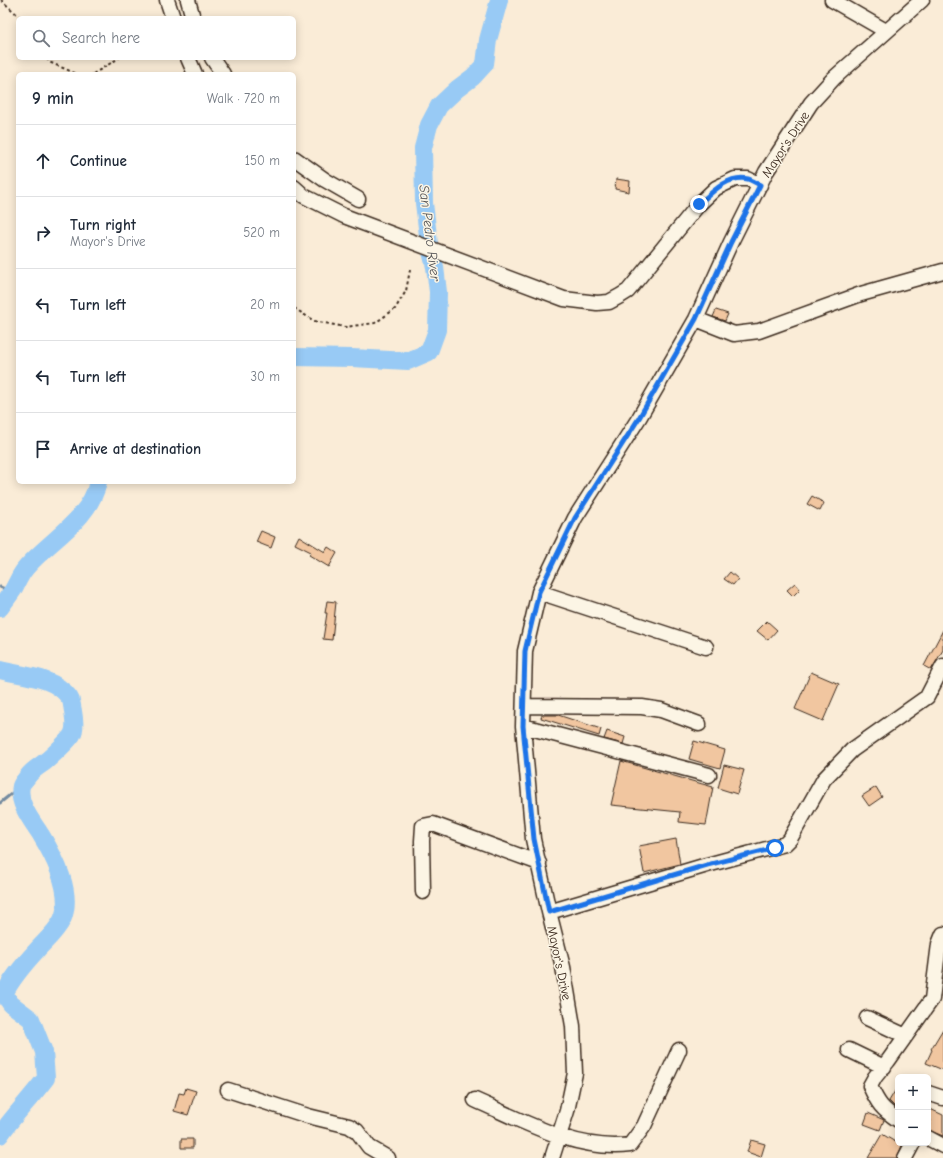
<!DOCTYPE html>
<html lang="en">
<head>
<meta charset="utf-8">
<style>
  body { margin:0; font-family:"Comic Neue",sans-serif; background:#f6f6f7; color:#1f2937 }
  .controls { position:absolute; right:12px; bottom:12px; display:grid; overflow:hidden; border-radius:6px; box-shadow:0 2px 10px #0003 }
  .controls button { width:36px; height:36px; display:grid; place-items:center; padding:0; border:0; border-bottom:1px solid #e0e1e3; background:#fff; color:#1f2937; font:20px sans-serif }
  .stop { position:absolute; width:12px; height:12px; margin:-9px; border:3px solid #1a73e8; border-radius:50%; background:#fff }
  .stop.end { background:#1a73e8; border-color:#fff; box-shadow:0 1px 4px #0008 }
  .list { margin:0; padding:0; list-style:none }
  h2 { display:flex; justify-content:space-between; align-items:center; height:52px; margin:0; padding:0 16px; font-size:17px }
  h2 small { font-size:13px; font-weight:400; color:#747a83 }
  .list li { display:grid; grid-template-columns:26px 1fr auto; gap:12px; align-items:center; box-sizing:border-box; height:72px; padding:0 16px; border-top:1px solid #e0e1e3 }
  .list b { display:block; font-size:15px; white-space:nowrap }
  .list p { margin:0; font-size:13px; white-space:nowrap; color:#747a83 }
  .list em { font-size:13px; font-style:normal; color:#747a83 }
  .icon { flex:none; width:22px; height:22px; fill:none; stroke:currentColor; stroke-width:2; stroke-linecap:round; stroke-linejoin:round }
  .map { position:relative; flex:none; width:943px; height:1158px; overflow:hidden }
  .search { position:absolute; background:#fff; box-shadow:0 2px 10px #0003; left:16px; top:16px; width:280px; height:44px; display:flex; align-items:center; gap:10px; box-sizing:border-box; padding:0 14px; border-radius:6px; color:#747a83; font-size:15px }
  .panel { position:absolute; background:#fff; box-shadow:0 2px 10px #0003; left:16px; top:72px; width:280px; height:412px; border-radius:6px }
  .map>svg:first-child { display:block }
  .lines { fill:none; stroke-linecap:round; stroke-linejoin:round }
  .stream { stroke:#738a9f; stroke-width:3 }
  .river { stroke:#98caf5; stroke-width:18 }
  .building { fill:#f1c6a0; stroke:#3b2a1e }
  .minor-casing { stroke:#3b2a1e; stroke-width:17 }
  .path { stroke:#3b2a1e; stroke-width:2; stroke-dasharray:3 3; stroke-linecap:butt }
  .minor { stroke:#fcf5e5; stroke-width:14 }
  .route { stroke:#1a73e8; stroke-width:5 }
  .labels { text-anchor:middle; stroke-width:3; stroke-linejoin:round; paint-order:stroke }
  .street-label { font-size:13px; fill:#3b2a1e; stroke:#fcf5e5 }
  .water-label { font-size:14px; font-style:italic; fill:#525254; stroke:#fcf5e5 }
</style>
</head>
<body>
<div class="map">
<svg width="943" height="1158" viewBox="0 0 943 1158">
  <rect width="100%" height="100%" fill="#faecd7"/>
  <filter id="ink" filterUnits="userSpaceOnUse"><feTurbulence type="fractalNoise" baseFrequency=".025" numOctaves="2"/><feDisplacementMap in="SourceGraphic" scale="8" xChannelSelector="R" yChannelSelector="G"/><feConvolveMatrix kernelMatrix="1 2 1 2 8 2 1 2 1" color-interpolation-filters="sRGB"/></filter>
  <g filter="url(#ink)">
    <g class="lines">
      <path class="stream" d="M0,587L12,592
        M0,803L21,786"/>
      <path class="river" d="M294,357L352,358L408,361L429,352L437,330L438,292L435,267L429,244L424,203L423,148L429,125L439,106L457,89L473,77L485,64L488,40L499,0
        M0,608C4,602 9,596 13,590C17,583 20,575 25,569C48,541 90,520 98,482
        M0,670C23,676 53,676 69,697C72,700 72,707 73,711C74,718 76,728 72,735C68,741 52,756 46,761C40,766 33,769 28,776C26,779 22,783 21,786C17,804 33,822 41,835C55,858 74,894 62,920C56,932 45,941 37,950C25,963 12,978 4,994L11,1004L31,1019L44,1052L46,1078C31,1098 14,1115 0,1135"/>
    </g>
    <path class="building" d="M616,179L630,181L629,192L615,189Z
      M716,310L728,314L725,321L713,317Z
      M812,496L824,503L820,511L807,504Z
      M261,531L275,537L271,548L256,542Z
      M299,536L325,552L328,547L337,553L329,567L309,555L311,552L295,544Z
      M730,572L738,579L733,585L724,579Z
      M795,583L800,589L793,596L787,590Z
      M327,601L336,602L332,640L323,639L327,613H325Z
      M767,621L777,630L768,640L757,631Z
      M943,630V650L931,670L924,666Z
      M811,672L839,684L823,721L795,709Z
      M542,715H558L601,729L599,736L541,718Z
      M607,731L625,737L623,744L604,739Z
      M694,741L725,750L720,768L689,759Z
      M621,761L713,787L706,825L679,822L680,812L611,805Z
      M724,765L744,770L737,794L718,788Z
      M876,787L882,797L869,806L862,796Z
      M676,839L680,864L644,873L639,846Z
      M943,1029V1070L926,1063L932,1050L931,1049Z
      M898,1086V1110L889,1101Z
      M186,1088L196,1091L188,1115L174,1111L179,1093L184,1094Z
      M928,1108L943,1115V1136L928,1130L931,1120L928,1119Z
      M868,1113L884,1120L880,1130L864,1124Z
      M882,1134L897,1143H903L897,1158H868Z
      M181,1139H193V1148H181Z
      M751,1140L765,1144L761,1157L747,1152Z"/>
    <g class="lines">
      <defs>
        <path id="minor" d="M167,0L173,18
          M188,0L193,18
          M832,0L886,31
          M188,58L195,74
          M212,58L223,74
          M294,158L325,180L358,199
          M294,187L304,196L344,216L564,299L597,303L609,302L620,296L628,291L699,204L716,188L735,179H748L760,185
          M696,319L734,334L759,331L861,294L943,271
          M539,592L706,647
          M524,706L642,707L661,710L699,724
          M523,726L709,775
          M423,892L422,841L423,826L433,824L539,863
          M549,912L707,865L785,844L790,839L824,779L852,750L927,697L943,666
          M867,1018L906,1036
          M849,1050L884,1067
          M228,1090L308,1116L349,1126L357,1131L369,1147L388,1158
          M928,1093L943,1098
          M475,1100C523,1121 577,1152 630,1145L644,1126L679,1050
          M898,1120C882,1109 878,1104 870,1086L875,1077L888,1061L932,999L939,944L943,934
          M928,1138L943,1146
          M552,1158L567,1111L575,1073L574,1050L573,1026L563,967L549,912L533,839L523,726L525,651L539,592L575,518L639,418L696,319L731,242L766,172L811,103L834,78L922,0
          M905,1158L913,1143"/>
      </defs>
      <use href="#minor" class="minor-casing"/>
      <path class="path" d="M1,0L21,18
        M47,58L49,62L77,74
        M93,74L119,58
        M294,308L314,321L345,327L375,323L395,309L406,291L410,270"/>
      <use href="#minor" class="minor"/>
    </g>
  </g>
  <g class="lines" filter="url(#ink)">
    <path class="route" d="M699,204C711,193 729,174 748,179C752,180 756,183 760,185L731,242L696,319L639,418L575,518L539,592L525,651L523,726L534,839L549,912L707,865L775,848"/>
  </g>
  <g class="labels">
    <g class="street-label">
      <text transform="translate(785 144) rotate(-57)" y="5">Mayor's Drive</text>
      <text transform="translate(560 963) rotate(78)" y="5">Mayor's Drive</text>
    </g>
    <g class="water-label">
      <text transform="translate(430 233) rotate(83)" y="5">San Pedro River</text>
    </g>
  </g>
</svg>
<div class="controls">
<button>+</button>
<button>−</button>
</div>
<div class="stop" style="left:775px;top:848px"></div>
<div class="stop end" style="left:699px;top:204px"></div>
<div class="search"><svg class="icon" aria-label="search" viewBox="0 0 24 24"><circle cx="10" cy="10" r="6"/><path d="M15 15l6 6"/></svg>Search here</div>
<section class="panel">
<h2>9 min<small>Walk · 720 m</small></h2>
<ul class="list">
<li><svg class="icon" aria-label="ahead" viewBox="0 0 24 24"><path d="M12 20V5M6 11l6-6 6 6"/></svg><div><b>Continue</b></div><em>150 m</em></li>
<li><svg class="icon" aria-label="right" viewBox="0 0 24 24"><path d="M7 20v-9h11M14 6l5 5-5 5"/></svg><div><b>Turn right</b><p>Mayor's Drive</p></div><em>520 m</em></li>
<li><svg class="icon" aria-label="left" viewBox="0 0 24 24"><path d="M17 20v-9H6M10 6l-5 5 5 5"/></svg><div><b>Turn left</b></div><em>20 m</em></li>
<li><svg class="icon" aria-label="left" viewBox="0 0 24 24"><path d="M17 20v-9H6M10 6l-5 5 5 5"/></svg><div><b>Turn left</b></div><em>30 m</em></li>
<li><svg class="icon" aria-label="arrive" viewBox="0 0 24 24"><path d="M6 21V4h12l-3 4 3 4H6"/></svg><div><b>Arrive at destination</b></div></li>
</ul>
</section>
</div>
</body>
</html>
